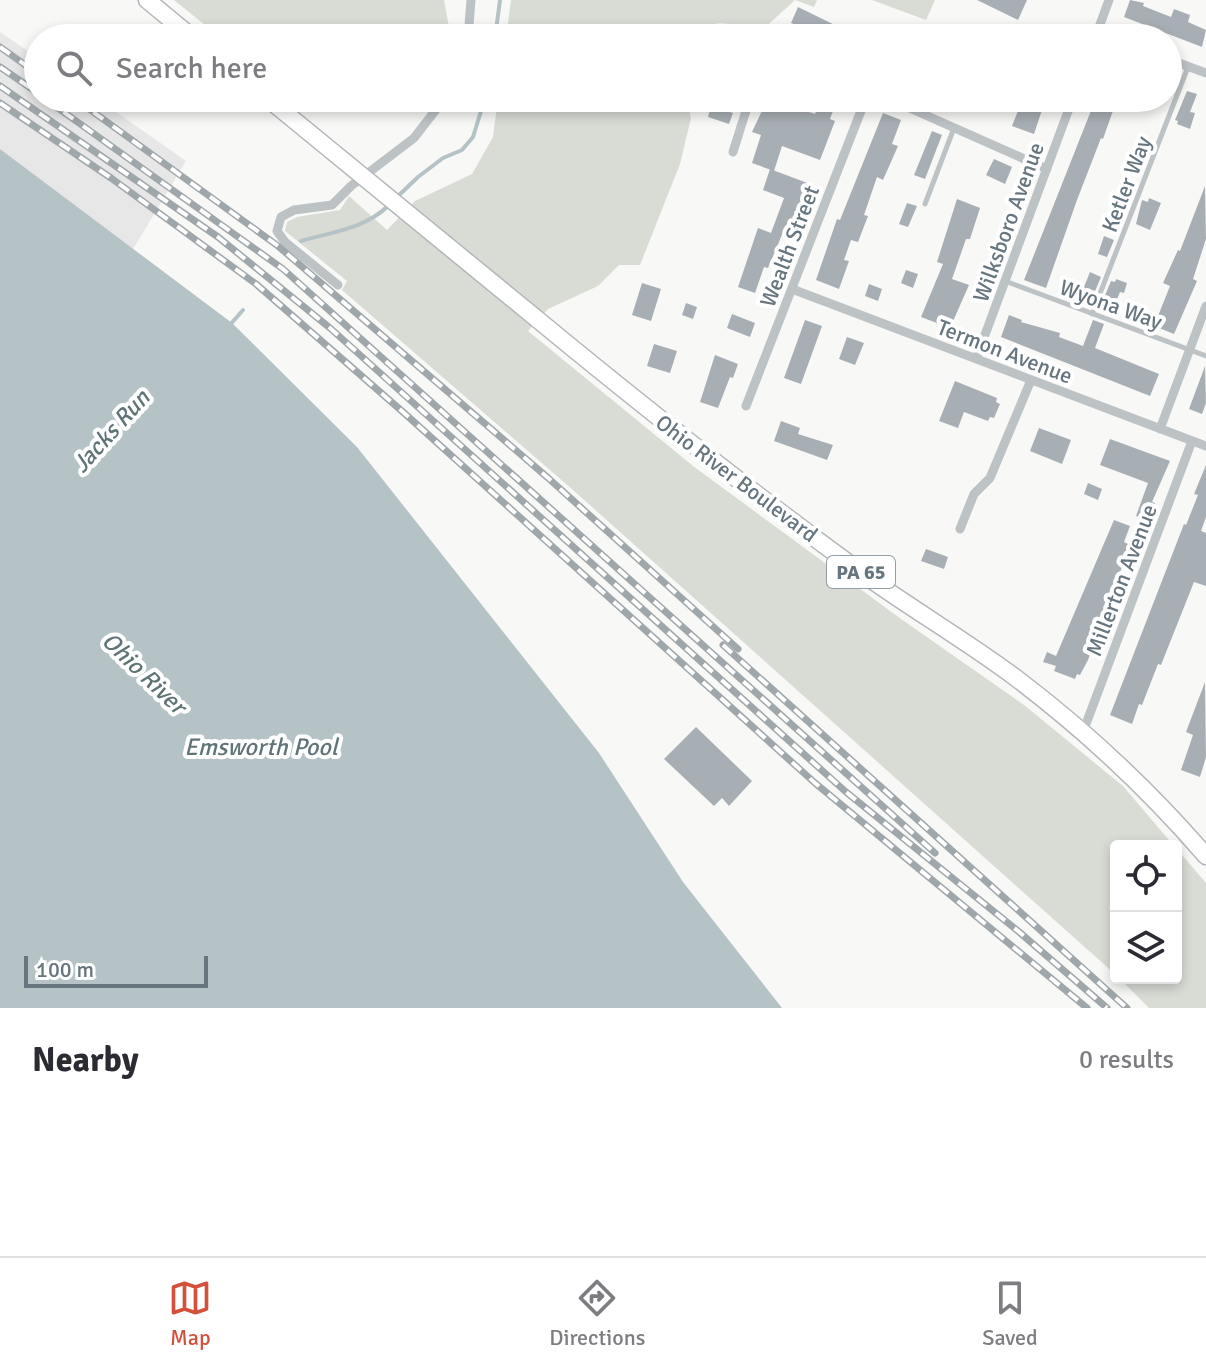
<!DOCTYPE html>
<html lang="en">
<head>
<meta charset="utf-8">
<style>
  body { margin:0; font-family:Signika,sans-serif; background:#f2f2f3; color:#2b2b33 }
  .controls { position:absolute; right:24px; bottom:24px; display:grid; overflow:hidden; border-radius:8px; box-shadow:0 4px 12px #0003 }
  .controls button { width:72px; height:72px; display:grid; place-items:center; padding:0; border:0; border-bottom:2px solid #e1e1e2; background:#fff; color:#2b2b33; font:40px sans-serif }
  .scale { position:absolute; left:24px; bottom:20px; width:184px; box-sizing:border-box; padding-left:8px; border:4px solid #66757e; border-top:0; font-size:22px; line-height:28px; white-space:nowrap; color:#66757e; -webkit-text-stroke:6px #fff; paint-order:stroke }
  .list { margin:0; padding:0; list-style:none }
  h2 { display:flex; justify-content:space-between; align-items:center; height:104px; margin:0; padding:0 32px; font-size:34px }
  h2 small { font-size:26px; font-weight:400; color:#7c7c81 }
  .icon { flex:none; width:44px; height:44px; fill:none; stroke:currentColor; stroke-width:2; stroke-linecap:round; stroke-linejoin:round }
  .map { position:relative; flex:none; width:1206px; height:1008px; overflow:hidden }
  .search { position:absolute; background:#fff; box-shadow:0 4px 12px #0003; left:24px; right:24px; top:24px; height:88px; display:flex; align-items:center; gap:20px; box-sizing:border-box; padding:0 28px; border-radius:44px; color:#7c7c81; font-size:30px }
  .sheet { height:248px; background:#fff }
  nav { display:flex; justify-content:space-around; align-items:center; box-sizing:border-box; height:112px; border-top:2px solid #e1e1e2; background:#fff; font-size:22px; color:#7c7c81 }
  nav a { display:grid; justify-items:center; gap:4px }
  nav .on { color:#d3513b }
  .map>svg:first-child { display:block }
  .built { fill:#e6e7e6 }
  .green { fill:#d8dcd5 }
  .water { fill:#b6c3c6 }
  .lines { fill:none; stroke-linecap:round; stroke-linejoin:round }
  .stream { stroke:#b6c3c6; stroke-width:4 }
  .building { fill:#a8afb4 }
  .trunk-casing { stroke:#b3b7ba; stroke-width:19 }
  .service { stroke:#bdc2c5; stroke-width:5 }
  .minor { stroke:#bdc2c5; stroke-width:9 }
  .trunk { stroke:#fff; stroke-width:16 }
  .rail-casing { stroke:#a0a7ab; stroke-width:7 }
  .rail { stroke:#fff; stroke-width:4; stroke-dasharray:12; stroke-linecap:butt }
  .trunk-bridge-casing { stroke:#b3b7ba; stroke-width:19; stroke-linecap:butt }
  .trunk-bridge { stroke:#fff; stroke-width:16 }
  .labels { text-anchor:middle; stroke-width:8; stroke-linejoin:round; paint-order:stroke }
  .shield { fill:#fff; stroke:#949ea5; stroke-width:2 }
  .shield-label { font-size:20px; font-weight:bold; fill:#66757e }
  .street-label { font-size:22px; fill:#66757e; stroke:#fff }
  .water-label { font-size:24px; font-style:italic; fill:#607478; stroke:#fff }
</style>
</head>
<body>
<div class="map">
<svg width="1206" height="1008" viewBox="0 0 1206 1008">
  <rect width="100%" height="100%" fill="#f8f8f6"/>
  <path class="built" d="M0,32L38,58V98H96L186,161L133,249L0,149Z"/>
  <path class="green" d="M174,0H444L451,38H349L346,33L221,38Z
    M511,0H817L814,7L795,0L760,32C728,24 716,15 689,38H506Z
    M872,0H935L926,20Z
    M498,98H687L691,118L680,164L640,265H619L598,286L548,309L528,331L693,466L901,619L1024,705L1123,786L1174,846H1116V975L573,490L342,290L347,281L285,231L287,222L297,217L340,210L349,196L387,230L415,201L472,174L493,137Z
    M1176,848L1206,883V1008H1149L1119,978H1176Z"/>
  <path class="water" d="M0,149L232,323L357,447L599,753L683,882L782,1008H0Z"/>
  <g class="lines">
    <path class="stream" d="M495,38L500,0
      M395,199L418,177L443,158L462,150L473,137L485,98
      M301,241C332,232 365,229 389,205
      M229,326L243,310"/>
  </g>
  <path class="building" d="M977,0H1027L1018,20Z
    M1130,0L1144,3L1143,6L1171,17L1174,9L1190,15L1188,22L1206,30L1202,47L1124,17Z
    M798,7L845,30L848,24L861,29L858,35L865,38H829L791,23Z
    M908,27L932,38H903Z
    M1187,91L1197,94L1190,112L1195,113L1190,129L1177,124L1178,121L1175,120Z
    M768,98L815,114L821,98H838L830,119L835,121L820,160L782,146L774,171L752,163L761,135L752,132Z
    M1023,98L1045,101L1034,134L1012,126Z
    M1096,98L1115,105L1103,139L1101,138L1077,200L1046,288L1024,280Z
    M711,106L733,113L729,124L708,117Z
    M883,113L901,120L892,144L898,146L883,180L877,177L864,215L868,216L858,242L851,240L844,260L849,261L839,289L816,280L837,219L840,220Z
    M932,131L942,135L925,179L914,175Z
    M994,159L1012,167L1005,184L986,175Z
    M770,169L810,184L793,233L784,230L768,268L764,267L755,293L738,287L758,228L771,233L784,198L763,190Z
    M1205,186L1206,239L1193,279L1197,281L1174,334L1154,326L1170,286L1163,283L1178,250L1180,251Z
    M1119,192L1132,196L1126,210L1114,206Z
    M1149,198L1161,203L1150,230L1136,224L1142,200L1148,202Z
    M957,199L980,208L970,239H966L952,279L969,285L950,328L921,317L943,264L937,262Z
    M907,203L917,206L908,227L899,224Z
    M1104,236L1114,240L1107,257L1098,254Z
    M906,270L918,274L913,288L901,283Z
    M1090,272L1101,277L1091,301L1080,297Z
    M1116,279L1127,283L1124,293L1120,292L1113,309L1110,308L1108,314L1099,310L1111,281L1115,282Z
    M642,283L661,289L651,321L632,315Z
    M869,284L882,289L878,301L865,296Z
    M686,303L697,307L693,319L682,315Z
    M732,314L755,323L750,337L727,328Z
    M1009,315L1022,320L1021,322L1060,333L1059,337L1083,346L1093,320L1104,324L1095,348L1159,374L1150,396L1001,337Z
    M805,320L822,326L801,384L784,378Z
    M847,337L864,343L855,365L839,359Z
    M654,344L677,351L670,373L647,366Z
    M715,355L738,364L733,378L730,377L718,408L700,402Z
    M1205,366L1206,403L1202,414L1189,409Z
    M955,381L997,398L996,402L1000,404L994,418L990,417L988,421L964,412L958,428L939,421Z
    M781,421L800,428L798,434L833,445L827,460L774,441Z
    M1039,428L1071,440L1062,464L1030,451Z
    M1110,439L1170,461L1152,502L1155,503L1148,520L1136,516L1148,483L1100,465Z
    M1206,465V517L1201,531L1206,533V586L1194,582L1161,665L1158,664L1142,705L1139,704L1132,724L1110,715L1184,524L1186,525L1198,495L1194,494Z
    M1088,483L1102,489L1098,500L1084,494Z
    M1114,520L1130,526L1124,542L1130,545L1088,660L1080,675L1077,674L1075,679L1054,671L1056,666L1043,662L1047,652L1056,656Z
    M926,549L948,557L944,569L921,561Z
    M1205,682L1206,757L1200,777L1181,770L1193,735L1186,732Z
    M696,727L752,781L729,806L722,798L714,806L664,759Z"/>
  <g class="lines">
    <defs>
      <path id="trunk" d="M147,0L193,38
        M537,319C645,408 754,494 866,576C915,611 968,642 1016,678C1086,731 1149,790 1206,856"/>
    </defs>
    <use href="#trunk" class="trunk-casing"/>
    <path class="service" d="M925,204L954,128
      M1005,281L1206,356
      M1092,314L1188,67"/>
    <path class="minor" d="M1098,32L1114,38
      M468,38L471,0
      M1095,38L1109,0
      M1168,59L1206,73
      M887,98L1047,169
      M733,152L750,98
      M338,285L285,242L277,231L281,217L294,210L332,205L351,186L414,138L445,98
      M792,289L1206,446
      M976,359L1073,98
      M746,406L866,98
      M1160,429L1206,306
      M960,529L974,494L990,478L1031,380
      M1083,732L1192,441"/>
    <use href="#trunk" class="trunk"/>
    <defs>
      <path id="rail" d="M0,47L38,74
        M0,67L38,93
        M0,86L218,237L330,328L846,792L1018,931L1107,1008
        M44,98L283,269L935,853
        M74,98L278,246L547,477L738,649
        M0,103L111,178L256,284L403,412L815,783L1087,1008
        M723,645L1127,1008"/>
    </defs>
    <use href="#rail" class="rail-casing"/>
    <use href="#rail" class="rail"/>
    <defs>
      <path id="trunk-bridge" d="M267,98L537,319"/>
    </defs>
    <use href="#trunk-bridge" class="trunk-bridge-casing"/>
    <use href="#trunk-bridge" class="trunk-bridge"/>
  </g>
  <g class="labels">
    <rect class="shield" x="827" y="556" width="68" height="32" rx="6"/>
    <g class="shield-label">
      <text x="861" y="579">PA 65</text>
    </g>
    <g class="street-label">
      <text transform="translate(1126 184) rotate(-69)" y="8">Ketler Way</text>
      <text transform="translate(1008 222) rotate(-70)" y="8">Wilksboro Avenue</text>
      <text transform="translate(789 246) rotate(-69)" y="8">Wealth Street</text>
      <text transform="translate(1111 304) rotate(20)" y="8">Wyona Way</text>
      <text transform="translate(1005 351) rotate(21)" y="8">Termon Avenue</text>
      <text transform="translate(737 478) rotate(37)" y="8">Ohio River Boulevard</text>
      <text transform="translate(1121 580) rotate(-69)" y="8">Millerton Avenue</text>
    </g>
    <g class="water-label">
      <text transform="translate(111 431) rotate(-48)" y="8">Jacks Run</text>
      <text transform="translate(144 673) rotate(44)" y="8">Ohio River</text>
      <text x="261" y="755">Emsworth Pool</text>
    </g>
  </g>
</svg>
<div class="controls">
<button><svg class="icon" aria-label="locate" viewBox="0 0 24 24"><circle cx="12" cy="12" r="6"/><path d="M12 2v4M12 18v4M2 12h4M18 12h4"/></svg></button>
<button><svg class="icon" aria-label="layers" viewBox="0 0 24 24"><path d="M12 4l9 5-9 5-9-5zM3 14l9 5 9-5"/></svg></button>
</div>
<div class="scale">100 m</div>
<div class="search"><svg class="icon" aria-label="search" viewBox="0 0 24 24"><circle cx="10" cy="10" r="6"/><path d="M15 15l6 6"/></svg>Search here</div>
</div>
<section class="sheet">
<h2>Nearby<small>0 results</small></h2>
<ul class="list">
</ul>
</section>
<nav>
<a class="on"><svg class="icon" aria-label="map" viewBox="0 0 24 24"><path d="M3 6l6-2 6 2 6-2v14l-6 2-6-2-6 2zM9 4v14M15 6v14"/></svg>Map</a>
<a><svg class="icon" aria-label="directions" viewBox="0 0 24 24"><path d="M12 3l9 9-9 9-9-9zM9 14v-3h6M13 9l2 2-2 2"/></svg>Directions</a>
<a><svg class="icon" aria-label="saved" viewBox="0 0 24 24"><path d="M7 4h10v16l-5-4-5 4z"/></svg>Saved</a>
</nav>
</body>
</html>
